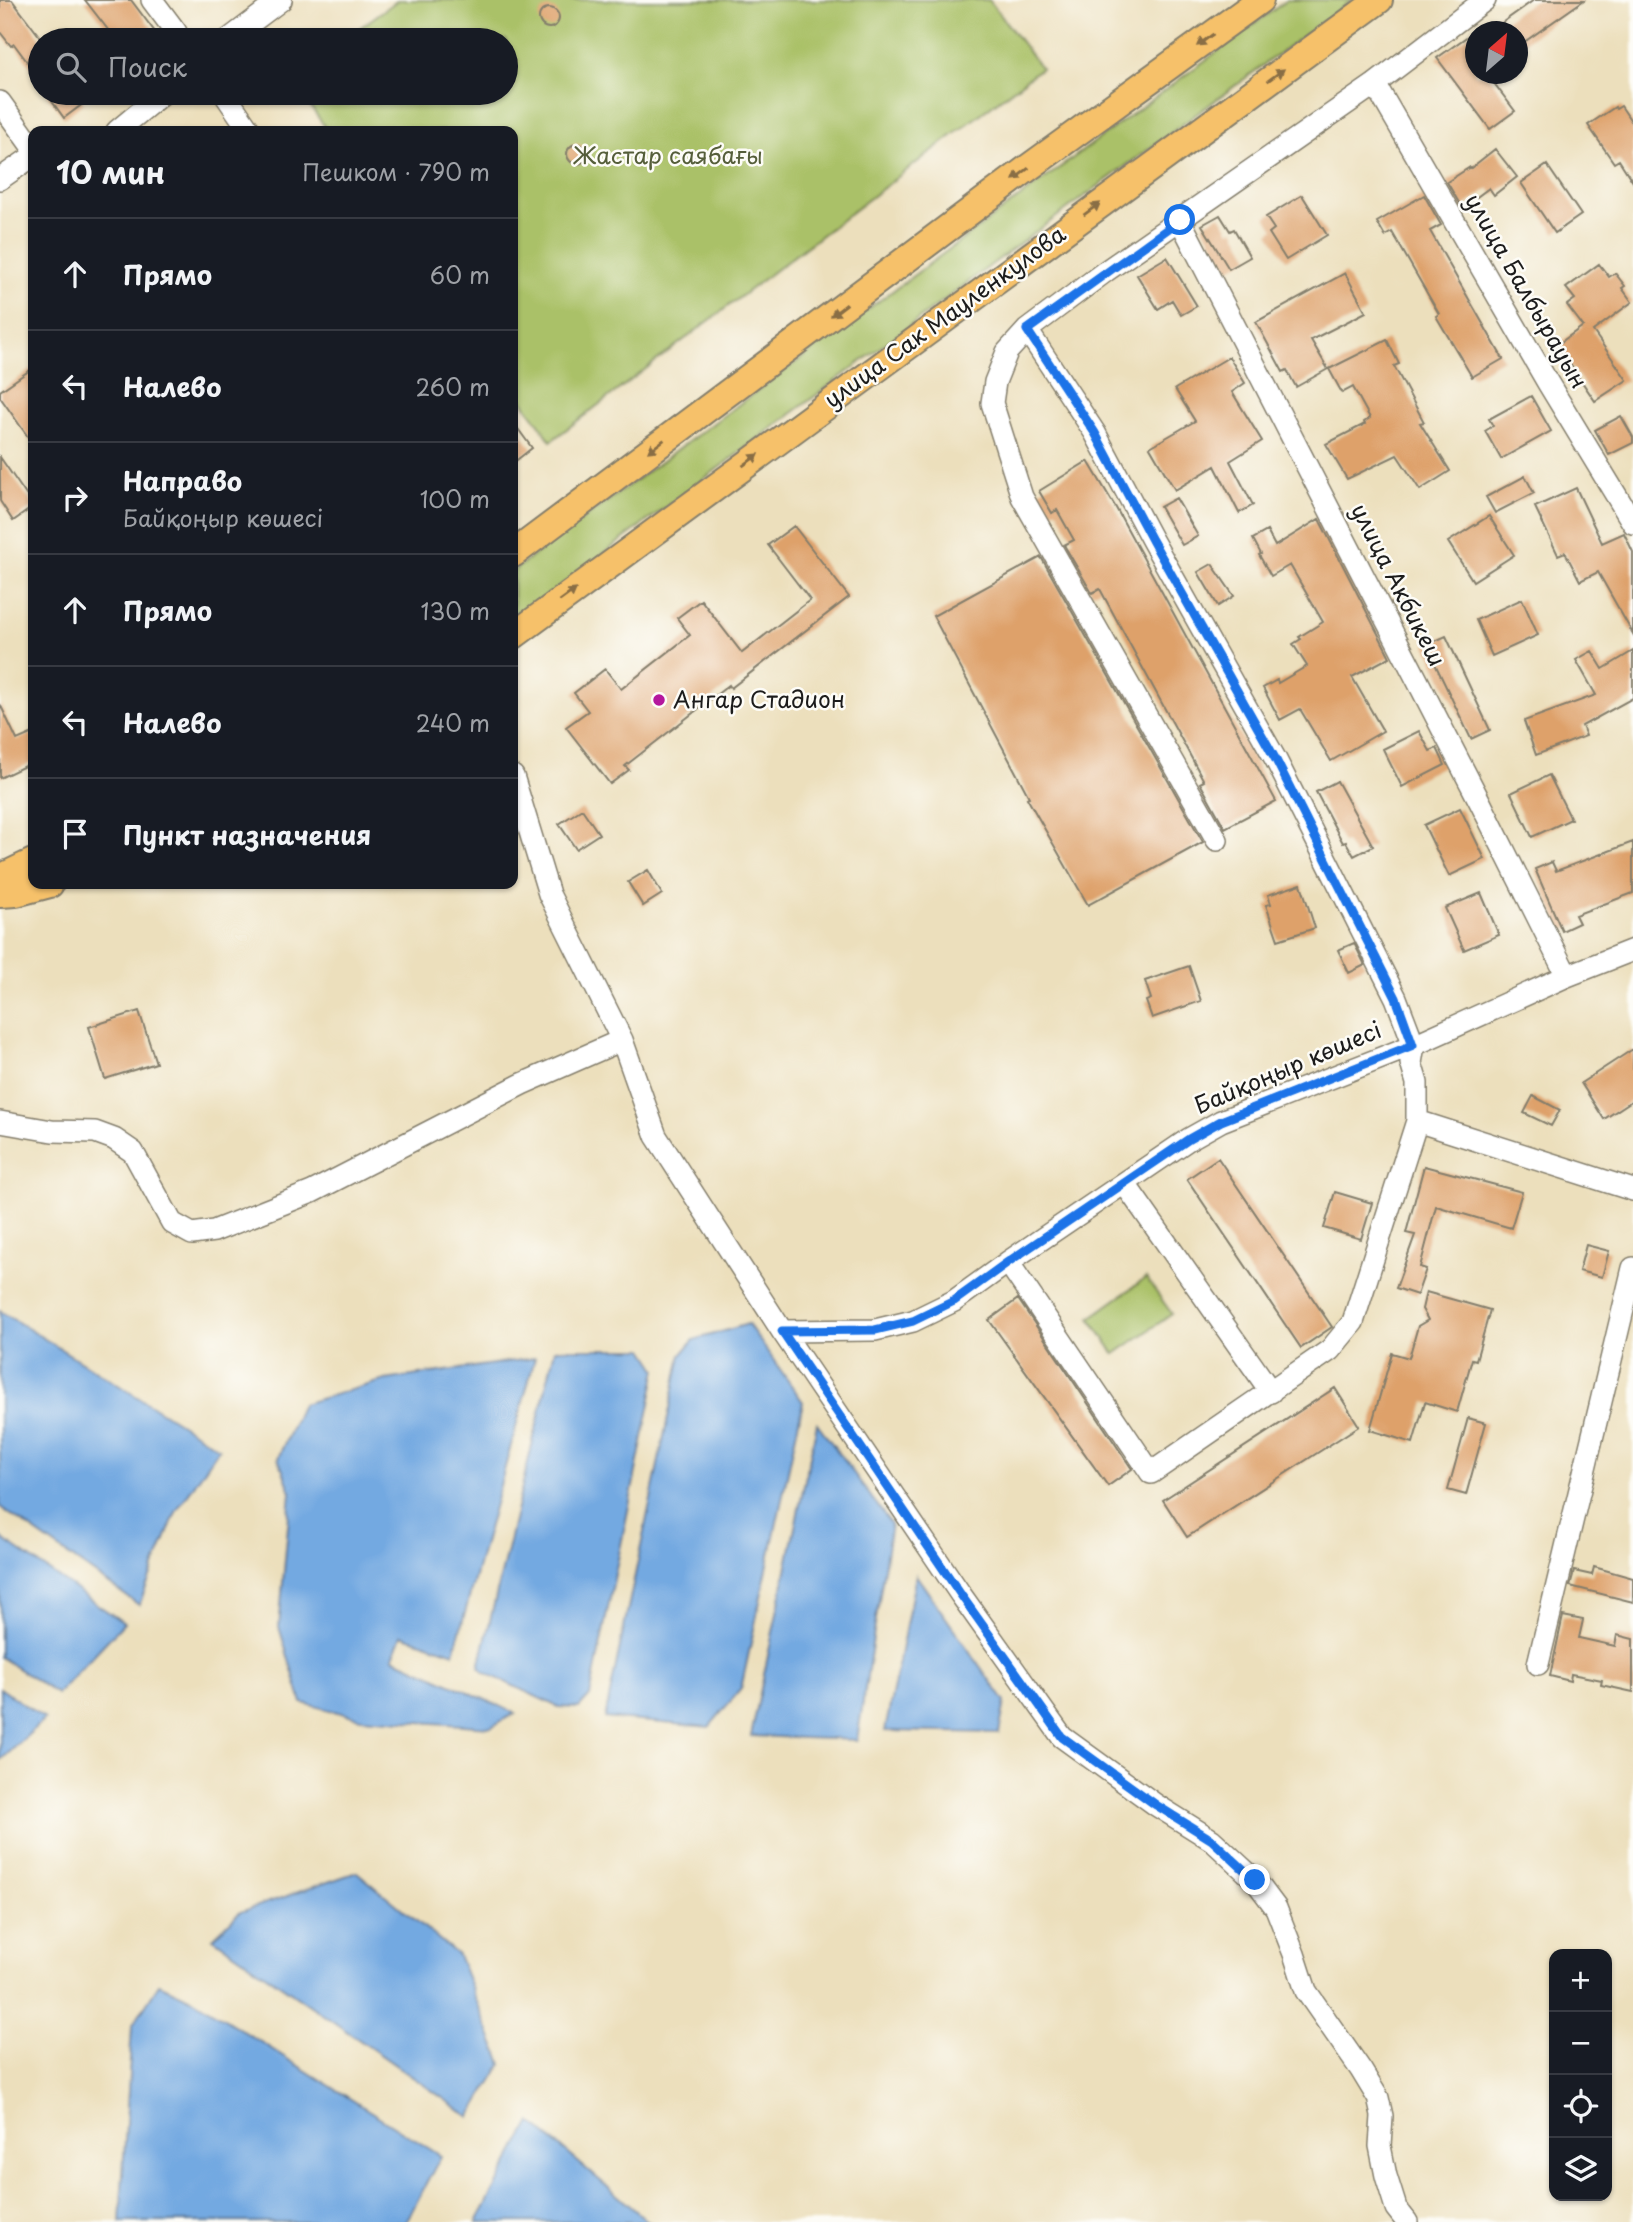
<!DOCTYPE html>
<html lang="ru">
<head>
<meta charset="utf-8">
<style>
  body { margin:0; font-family:"Playpen Sans",sans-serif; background:#242831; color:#f1f3f6 }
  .controls { position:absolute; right:21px; bottom:21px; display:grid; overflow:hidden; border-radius:14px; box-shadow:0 2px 5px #0004 }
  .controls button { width:63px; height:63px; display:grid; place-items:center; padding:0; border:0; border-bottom:2px solid #363941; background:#171b24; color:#f1f3f6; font:35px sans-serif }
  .compass { position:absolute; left:1465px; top:21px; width:63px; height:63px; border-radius:50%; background:#171b24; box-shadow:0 2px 5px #0004; rotate:28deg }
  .stop { position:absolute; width:21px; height:21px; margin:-16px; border:5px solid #1a73e8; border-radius:50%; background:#fff }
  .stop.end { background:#1a73e8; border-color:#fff; box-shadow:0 2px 7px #0008 }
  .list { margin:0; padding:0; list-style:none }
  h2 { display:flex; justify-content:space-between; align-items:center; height:91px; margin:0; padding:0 28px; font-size:30px }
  h2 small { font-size:23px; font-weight:400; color:#9ea1a6 }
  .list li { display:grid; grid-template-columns:46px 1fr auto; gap:21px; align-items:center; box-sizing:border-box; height:112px; padding:0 28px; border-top:2px solid #363941 }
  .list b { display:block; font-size:26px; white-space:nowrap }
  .list p { margin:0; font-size:23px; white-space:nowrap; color:#9ea1a6 }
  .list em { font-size:23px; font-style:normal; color:#9ea1a6 }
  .icon { flex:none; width:38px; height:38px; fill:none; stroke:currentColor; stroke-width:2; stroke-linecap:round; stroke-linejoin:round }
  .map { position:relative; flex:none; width:1633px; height:2222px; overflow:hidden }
  .search { position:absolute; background:#171b24; box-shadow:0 2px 5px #0004; left:28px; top:28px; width:490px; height:77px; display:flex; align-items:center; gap:18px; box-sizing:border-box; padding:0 24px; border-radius:38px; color:#9ea1a6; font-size:26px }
  .panel { position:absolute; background:#171b24; box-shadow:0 2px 5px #0004; left:28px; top:126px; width:490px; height:763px; border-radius:14px }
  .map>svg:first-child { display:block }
  .green { fill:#aac167; stroke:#636e42; stroke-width:2 }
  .water { fill:#73a9e1; stroke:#48627e; stroke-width:2 }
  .building { fill:#dea16a }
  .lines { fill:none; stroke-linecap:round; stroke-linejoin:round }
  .minor-casing { stroke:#847e6c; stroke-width:24 }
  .major-casing { stroke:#847e6c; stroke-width:30 }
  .minor { stroke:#fff; stroke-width:21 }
  .major { stroke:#f6c16b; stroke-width:26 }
  .oneway { fill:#896e44 }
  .route { stroke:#1a73e8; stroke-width:9 }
  .poi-dot { fill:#b5179e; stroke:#fdfcf7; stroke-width:2.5 }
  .labels { text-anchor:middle; stroke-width:5; stroke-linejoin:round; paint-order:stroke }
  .park-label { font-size:23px; fill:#555e3a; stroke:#fdfcf7 }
  .street-label { font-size:23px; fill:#1c1c1c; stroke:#fdfcf7 }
  .poi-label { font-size:23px; fill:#1c1c1c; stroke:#fdfcf7; text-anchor:start }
</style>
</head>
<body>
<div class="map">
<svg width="1633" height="2222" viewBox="0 0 1633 2222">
  <rect width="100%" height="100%" fill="#fdfcf7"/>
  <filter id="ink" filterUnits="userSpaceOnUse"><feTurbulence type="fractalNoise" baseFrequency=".0143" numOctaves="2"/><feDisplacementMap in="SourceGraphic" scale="14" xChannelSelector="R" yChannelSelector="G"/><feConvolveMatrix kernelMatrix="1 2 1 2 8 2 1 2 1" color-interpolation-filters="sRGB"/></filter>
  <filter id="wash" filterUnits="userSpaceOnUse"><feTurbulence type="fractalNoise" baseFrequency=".00686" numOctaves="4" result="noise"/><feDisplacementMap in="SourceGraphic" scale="28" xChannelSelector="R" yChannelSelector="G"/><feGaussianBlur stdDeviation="1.57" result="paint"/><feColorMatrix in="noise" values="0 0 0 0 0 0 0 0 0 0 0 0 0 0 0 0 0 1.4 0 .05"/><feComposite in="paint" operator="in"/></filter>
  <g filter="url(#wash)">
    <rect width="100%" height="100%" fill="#ecdfbc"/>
    <path class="green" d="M398,0H989L1041,68L551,441L513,387V131H328L301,93H506V40H343Z
      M1287,0H1352L1018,245L513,621V571Z
      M1146,1278L1172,1314L1115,1354L1090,1318Z"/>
    <path class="water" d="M0,1311L219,1448L176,1512L139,1605L0,1507Z
      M748,1324L803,1402L741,1689L709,1727L605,1718L681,1355L694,1340Z
      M555,1349H644L657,1369L590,1696L579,1708L558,1707L484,1672L479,1667Z
      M535,1358L454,1653L401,1635L393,1658L515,1713L491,1727L361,1718L302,1703L279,1627L291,1492L278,1458L302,1404L385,1380Z
      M817,1423L891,1524L857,1740L751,1736Z
      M0,1537L124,1623L57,1694L0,1657Z
      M916,1575L1005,1702L999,1733L885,1731Z
      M0,1688L45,1719L0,1761Z
      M357,1872L458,1955L502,2064L470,2117L213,1938L240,1912Z
      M159,1984L194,2000L441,2156L406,2222H120L132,2026Z
      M531,2122L649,2222H477Z"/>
    <g id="blocks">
      <path class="building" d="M0,0H12L40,37V79L14,44L11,46L0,32Z
        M85,0H131L161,40H116Z
        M1534,0H1584L1517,47V32H1489Z
        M539 18a10 10 0 1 1 20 0a10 10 0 1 1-20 0Z
        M1475,31V74H1487L1515,111L1490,129L1437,58Z
        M46,93H76L84,103L64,118Z
        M1621,106L1633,124V182L1619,160L1614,163L1588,125L1615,107L1616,109Z
        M567 154a10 10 0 1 1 20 0a10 10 0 1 1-20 0Z
        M1495,149L1517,177L1494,195L1489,188L1462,208L1447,182L1470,167L1471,168Z
        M1547,165L1581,215L1555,233L1521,183Z
        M1302,195L1327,235L1286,260L1269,233L1274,229L1266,217Z
        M1424,195L1441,225L1430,231L1503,359L1472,377L1436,316L1439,314L1392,232L1385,236L1377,222Z
        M1220,215L1230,231L1234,229L1250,257L1229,269L1202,225Z
        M1167,257L1197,306L1181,315L1172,300L1158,309L1137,275Z
        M1599,264L1609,277L1615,273L1625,286L1622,288L1632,302L1593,331L1627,380L1595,401L1557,345L1583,326L1567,305L1575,299L1566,288Z
        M1345,273L1366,312L1311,340L1328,369L1296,387L1287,370L1283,372L1256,322Z
        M1387,340L1399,364L1394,366L1424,422L1420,423L1450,471L1420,490L1397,455L1347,479L1326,444L1365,424L1364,422L1370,418L1353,387L1342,393L1329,369Z
        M1229,357L1245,383L1232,392L1262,441L1230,461L1253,505L1239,513L1215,466L1175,490L1150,447L1195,421L1175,389Z
        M33,368V444L0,397V391Z
        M1531,396L1551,431L1501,459L1485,431L1493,426L1489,419Z
        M1621,416L1633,437V443L1609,455L1595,430Z
        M513,422L532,448L513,463Z
        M0,457L33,505V507L13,521L0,501Z
        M1088,461L1116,508L1276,801L1225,828L1200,783L1204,781L1100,589L1092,593L1064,545L1074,540L1057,510L1052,513L1039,491Z
        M1525,476L1534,493L1495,513L1486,497Z
        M1576,488L1602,543L1624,533L1633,552V634L1598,572L1580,581L1565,552L1558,555L1535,507Z
        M1176,498L1198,536L1182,545L1160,507Z
        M1489,516L1514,555L1473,581L1448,542Z
        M1319,519L1390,657L1352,677L1383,731L1331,761L1300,709L1280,720L1263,688L1277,680L1278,683L1307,666L1293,644L1301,639L1299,637L1323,622L1290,565L1271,576L1259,555L1261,554L1253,539L1267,531L1275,546Z
        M794,526L849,597L731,688L729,685L625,766L629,770L610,784L566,727L588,711L574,693L605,669L621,689L690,635L677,618L701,600L742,653L810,600L768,545Z
        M1041,557L1203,842L1088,905L1027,798L1029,797L933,616Z
        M1212,564L1234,596L1218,606L1198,572Z
        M1522,599L1538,635L1492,656L1476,620Z
        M1446,636L1490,730L1471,739L1426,645Z
        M1592,651L1603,669L1633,651V698L1582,726L1586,736L1536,755L1524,721L1596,695L1576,660Z
        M0,704L17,740L33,733V762L0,778Z
        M1419,731L1430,751L1437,748L1445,765L1402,787L1383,749Z
        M1549,775L1571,819L1532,837L1511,793Z
        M1337,781L1373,846L1354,856L1346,842L1343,843L1316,792Z
        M1460,808L1485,859L1449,876L1424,825Z
        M582,809L599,834L576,849L559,824Z
        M1633,842V893L1575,915L1579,923L1562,931L1535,869L1552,862L1556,871Z
        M648,870L662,894L643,906L628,882Z
        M1301,884L1315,928L1278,940L1266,905L1271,904L1268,895Z
        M1481,893L1499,935L1464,950L1445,908Z
        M1354,943L1365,965L1349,973L1338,950Z
        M1189,966L1201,1001L1152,1018L1146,1001L1151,999L1145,981Z
        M139,1011L156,1063L105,1079L89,1027Z
        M1633,1049V1100L1604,1119L1581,1083Z
        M1533,1096L1560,1110L1551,1126L1524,1113Z
        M1218,1158L1332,1327L1301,1348L1187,1179Z
        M1424,1166L1522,1192L1511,1228L1436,1206L1420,1267L1426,1269L1417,1295L1396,1288L1415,1235L1406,1233Z
        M1335,1192L1372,1203L1361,1239L1324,1228Z
        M1586,1245L1609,1251L1602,1277L1579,1271Z
        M1426,1292L1490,1310L1476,1360L1472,1359L1457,1412L1425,1402L1413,1443L1370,1430L1392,1353L1409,1358L1418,1326L1428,1320L1422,1309Z
        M1018,1299L1132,1469L1108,1486L989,1320Z
        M1335,1388L1359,1426L1187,1537L1163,1500Z
        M1468,1418L1486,1423L1466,1495L1448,1490Z
        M1594,1567L1633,1578V1602L1570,1586L1574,1571L1592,1575Z
        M1563,1616L1583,1620L1579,1638L1615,1646L1617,1635L1633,1639V1692L1601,1685L1602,1680L1571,1674L1570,1681L1550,1676Z"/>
    </g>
  </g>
  <g filter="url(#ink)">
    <use href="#blocks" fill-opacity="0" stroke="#847e6c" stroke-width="2"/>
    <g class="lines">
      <defs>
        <path id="minor" d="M152,0L176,32
          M228,40L281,0
          M1375,84L1548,383L1633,523
          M224,93L250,131
          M0,102L33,148
          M117,131L163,93
          M0,179L33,156
          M1180,220L1480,802L1567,976
          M513,776L549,894L622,1040L656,1136L782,1331L961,1595L1062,1737L1156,1805L1212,1840L1255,1880L1276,1908L1294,1954L1306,1991L1361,2070L1378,2098L1382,2116L1380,2146L1386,2176L1396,2208L1407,2222
          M1217,840L1022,497L992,403L995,382L1007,352L1027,330L1106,271L1375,84L1485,0
          M1417,1121L1633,1190
          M0,1122L52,1131L95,1132L114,1139L133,1152L172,1223L192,1234L214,1231L312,1192L522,1084L622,1040
          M1125,1184L1271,1392
          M1008,1262L1151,1473L1330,1350L1353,1322L1417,1121V1083L1411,1063L1414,1045L1396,998L1276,760L1152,540L1095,433L1027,330
          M782,1331L875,1330L913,1321L954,1301L1008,1262L1189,1139L1221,1121L1414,1045L1567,976L1633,950
          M1538,1664L1633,1268"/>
        <path id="major" d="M513,554L1028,168L1260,0
          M513,636L1379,0
          M0,878L33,862
          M0,894L16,893L50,884"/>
      </defs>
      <use href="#minor" class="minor-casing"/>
      <use href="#major" class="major-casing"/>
      <use href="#minor" class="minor"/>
      <use href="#major" class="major"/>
    </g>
    <defs><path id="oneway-solid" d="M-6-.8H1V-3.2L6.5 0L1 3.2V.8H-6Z" transform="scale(1.75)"/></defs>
    <g class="oneway">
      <use href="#oneway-solid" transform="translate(1205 40) rotate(144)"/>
      <use href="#oneway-solid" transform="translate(1276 75) rotate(-36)"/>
      <use href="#oneway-solid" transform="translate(1021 174) rotate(143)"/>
      <use href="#oneway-solid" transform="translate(1092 209) rotate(-36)"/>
      <use href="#oneway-solid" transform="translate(839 310) rotate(143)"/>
      <use href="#oneway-solid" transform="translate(656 446) rotate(143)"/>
      <use href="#oneway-solid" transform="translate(751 460) rotate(-36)"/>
      <use href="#oneway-solid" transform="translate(568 595) rotate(-36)"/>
    </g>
  </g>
  <g class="lines" filter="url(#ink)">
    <path class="route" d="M1180,220L1027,330L1095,433L1152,540L1276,760L1396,998L1413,1045L1221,1121L1189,1139L1008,1262L954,1301L913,1321L875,1330L782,1331L961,1595L1062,1737L1156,1805L1212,1840L1255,1880"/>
  </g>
  <circle class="poi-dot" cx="659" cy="700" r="7"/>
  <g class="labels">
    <g class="park-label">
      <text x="668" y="164">Жастар саябағы</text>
    </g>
    <g class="street-label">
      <text transform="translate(1526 291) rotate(60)" y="8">улица Балбырауын</text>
      <text transform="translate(945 317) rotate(-36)" y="8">улица Сак Мауленкулова</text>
      <text transform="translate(1398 585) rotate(63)" y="8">улица Акбикеш</text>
      <text transform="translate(1288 1068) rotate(-23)" y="8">Байқоңыр көшесі</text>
    </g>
    <g class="poi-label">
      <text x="673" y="708">Ангар Стадион</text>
    </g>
  </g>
</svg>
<div class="controls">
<button>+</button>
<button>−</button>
<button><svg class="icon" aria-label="locate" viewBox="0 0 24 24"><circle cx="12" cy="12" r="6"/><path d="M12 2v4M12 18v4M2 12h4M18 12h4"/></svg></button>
<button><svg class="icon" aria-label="layers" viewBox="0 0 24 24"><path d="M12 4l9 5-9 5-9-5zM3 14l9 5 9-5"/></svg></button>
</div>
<svg class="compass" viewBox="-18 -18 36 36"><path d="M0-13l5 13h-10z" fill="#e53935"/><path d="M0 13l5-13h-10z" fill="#9ea1a6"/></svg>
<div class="stop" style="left:1180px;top:220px"></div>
<div class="stop end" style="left:1255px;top:1880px"></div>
<div class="search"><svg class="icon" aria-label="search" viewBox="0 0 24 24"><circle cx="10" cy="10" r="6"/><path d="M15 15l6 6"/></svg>Поиск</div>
<section class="panel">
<h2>10 мин<small>Пешком · 790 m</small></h2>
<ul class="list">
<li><svg class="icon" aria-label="ahead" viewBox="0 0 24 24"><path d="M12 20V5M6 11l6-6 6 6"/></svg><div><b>Прямо</b></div><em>60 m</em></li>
<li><svg class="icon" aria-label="left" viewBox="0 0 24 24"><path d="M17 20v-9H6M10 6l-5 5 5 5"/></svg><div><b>Налево</b></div><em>260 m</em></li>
<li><svg class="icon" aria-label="right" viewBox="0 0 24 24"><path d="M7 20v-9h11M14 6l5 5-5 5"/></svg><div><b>Направо</b><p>Байқоңыр көшесі</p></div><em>100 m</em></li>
<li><svg class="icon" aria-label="ahead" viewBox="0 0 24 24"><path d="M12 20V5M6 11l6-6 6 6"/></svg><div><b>Прямо</b></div><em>130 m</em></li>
<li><svg class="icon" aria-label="left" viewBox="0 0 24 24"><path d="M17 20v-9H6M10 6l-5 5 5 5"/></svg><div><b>Налево</b></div><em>240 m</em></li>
<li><svg class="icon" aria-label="arrive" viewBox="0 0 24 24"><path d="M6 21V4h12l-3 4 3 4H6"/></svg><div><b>Пункт назначения</b></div></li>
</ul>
</section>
</div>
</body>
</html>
